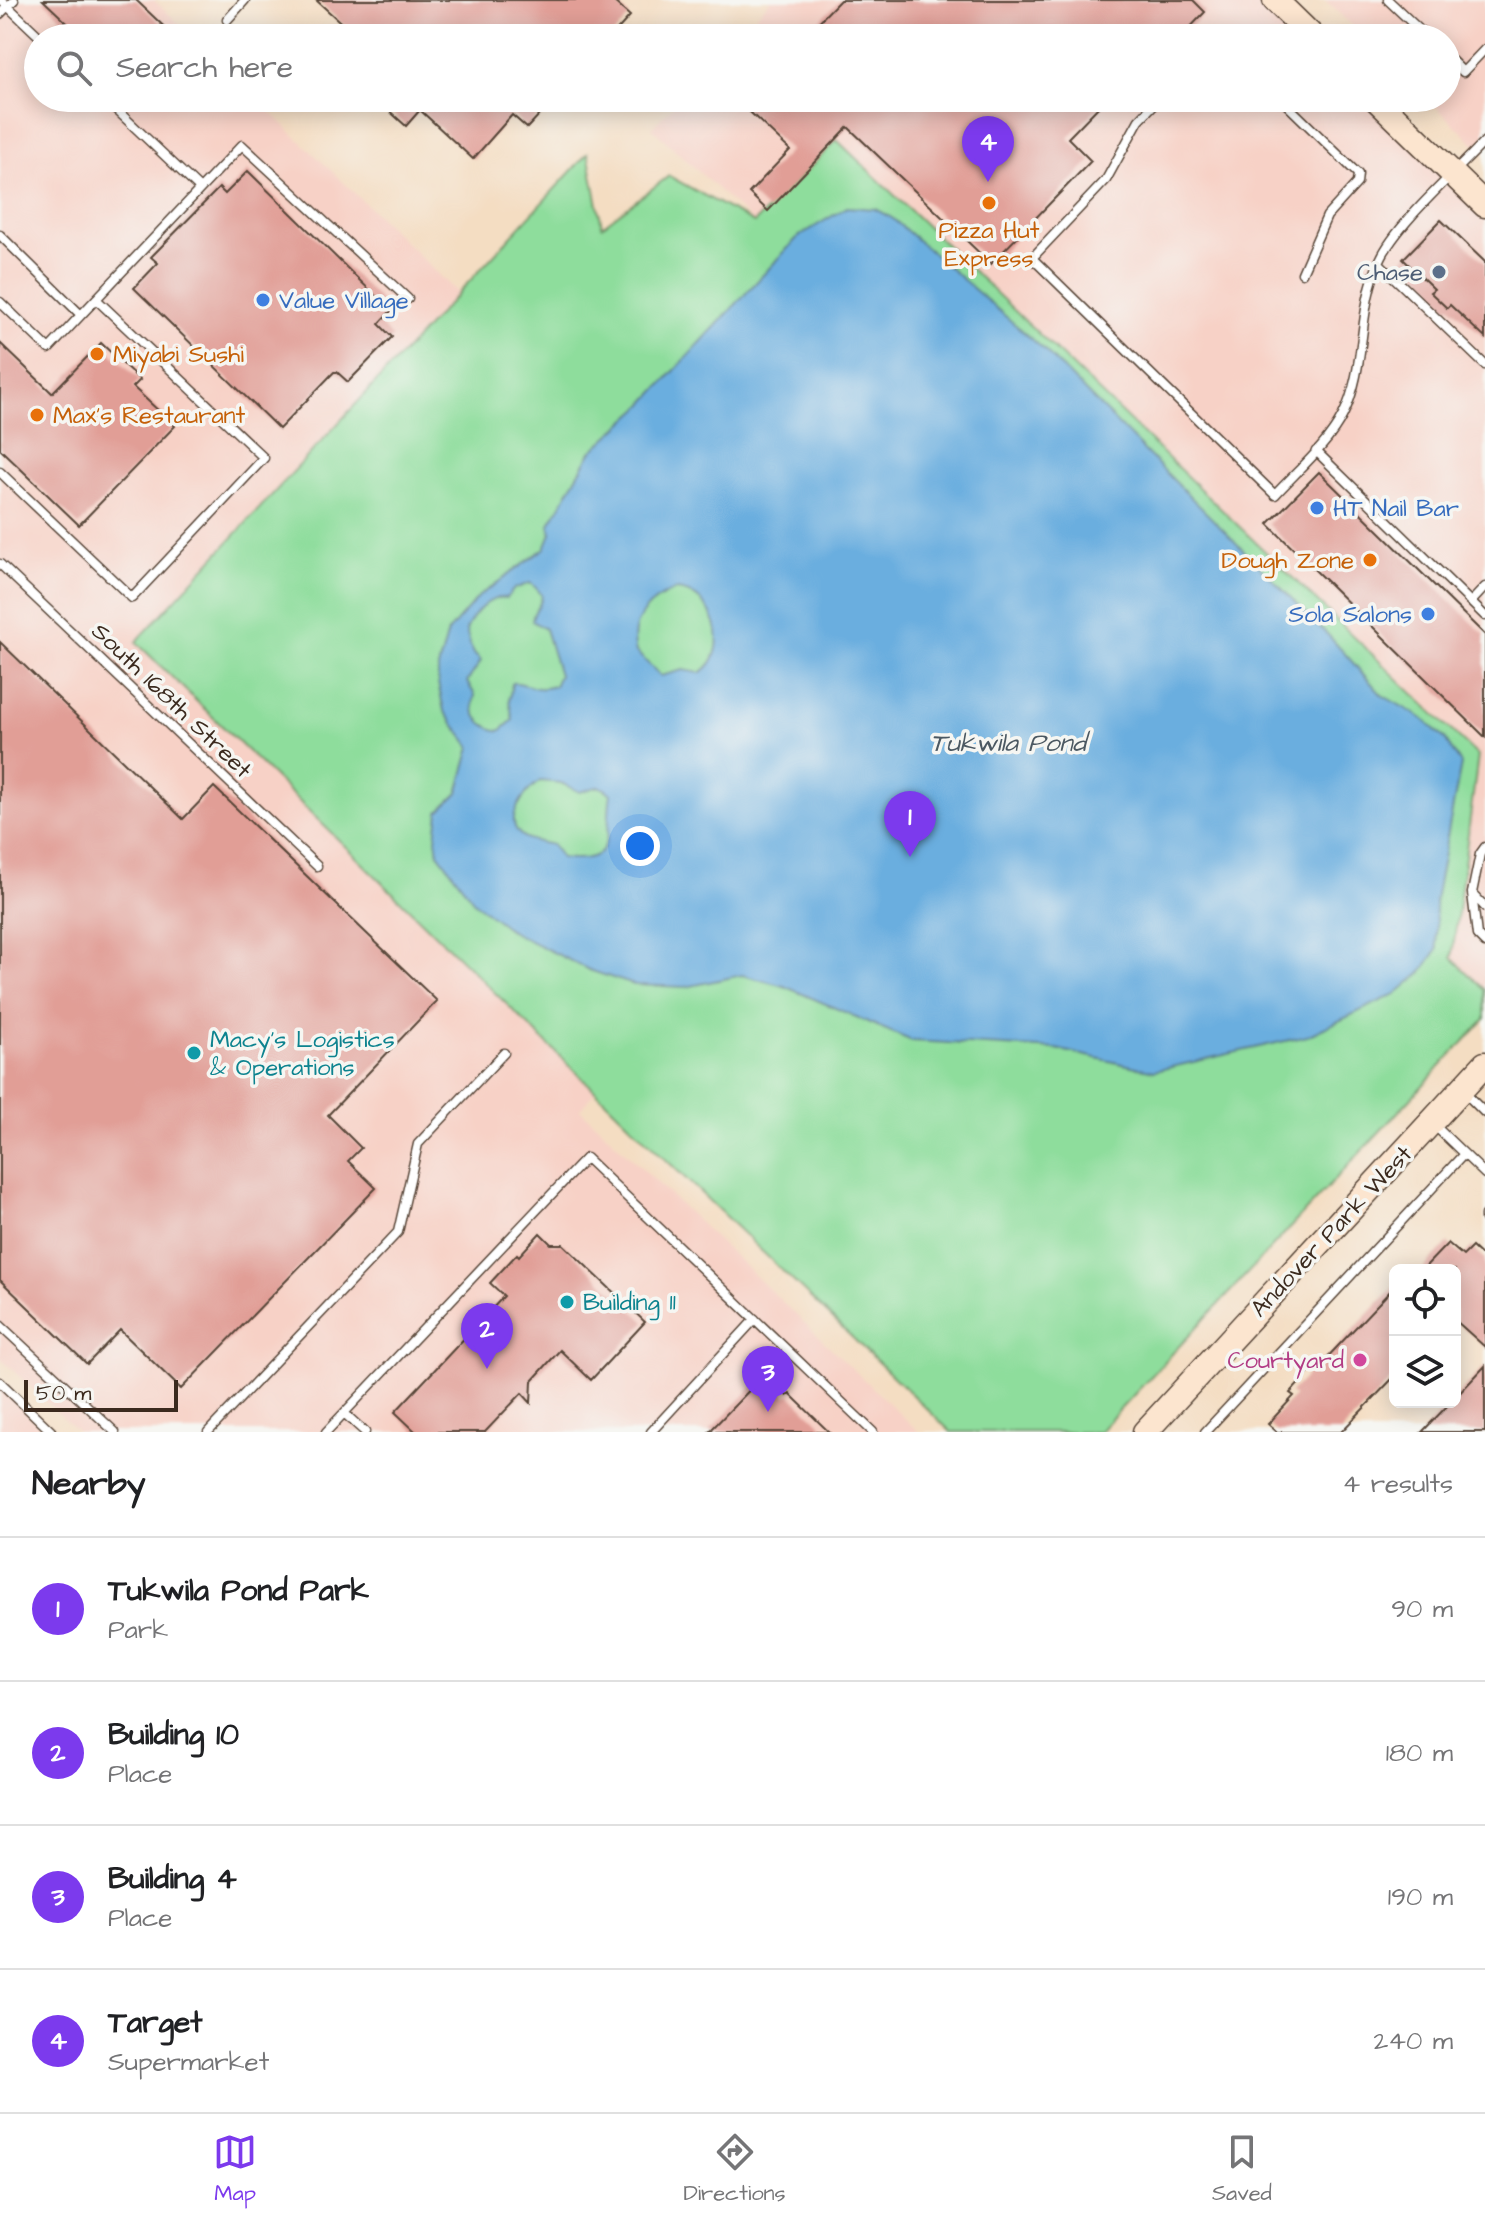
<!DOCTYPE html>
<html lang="en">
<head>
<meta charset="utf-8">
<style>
  body { margin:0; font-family:"Architects Daughter",sans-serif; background:#f6f6f6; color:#202124 }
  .controls { position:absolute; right:24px; bottom:24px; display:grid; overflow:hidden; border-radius:12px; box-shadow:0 4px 20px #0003 }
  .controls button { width:72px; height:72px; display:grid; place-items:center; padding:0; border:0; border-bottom:2px solid #e0e0e0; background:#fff; color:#202124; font:40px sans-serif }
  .scale { position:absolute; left:24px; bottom:20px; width:154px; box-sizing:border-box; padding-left:8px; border:4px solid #3b2a1e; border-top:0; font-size:22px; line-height:28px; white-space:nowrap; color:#3b2a1e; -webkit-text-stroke:6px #f6f6f2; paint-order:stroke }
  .you { position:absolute; left:640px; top:846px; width:28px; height:28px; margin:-20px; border:6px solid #fff; border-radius:50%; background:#1a73e8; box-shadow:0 0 0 12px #1a73e833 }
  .badge { display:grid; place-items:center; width:52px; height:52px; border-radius:50%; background:#7c3aed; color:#fff; font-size:26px; font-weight:700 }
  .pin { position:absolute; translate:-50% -66px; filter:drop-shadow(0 2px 4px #0008) }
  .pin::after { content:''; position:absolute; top:42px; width:28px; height:24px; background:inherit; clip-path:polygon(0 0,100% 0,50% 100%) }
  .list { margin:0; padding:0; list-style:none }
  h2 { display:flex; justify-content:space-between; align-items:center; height:104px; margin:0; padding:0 32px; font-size:34px }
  h2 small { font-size:26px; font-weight:400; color:#757577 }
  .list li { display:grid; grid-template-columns:52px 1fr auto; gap:24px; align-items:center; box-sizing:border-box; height:144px; padding:0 32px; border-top:2px solid #e0e0e0 }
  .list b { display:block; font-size:30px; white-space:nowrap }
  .list p { margin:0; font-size:26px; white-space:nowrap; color:#757577 }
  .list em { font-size:26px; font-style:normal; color:#757577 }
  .icon { flex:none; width:44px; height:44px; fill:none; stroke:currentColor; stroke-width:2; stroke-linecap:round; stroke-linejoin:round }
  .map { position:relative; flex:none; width:1485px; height:1432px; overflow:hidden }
  .search { position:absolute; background:#fff; box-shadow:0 4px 20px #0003; left:24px; right:24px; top:24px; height:88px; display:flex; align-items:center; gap:20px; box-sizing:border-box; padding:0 28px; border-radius:44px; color:#757577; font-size:30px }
  .sheet { height:680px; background:#fff }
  nav { display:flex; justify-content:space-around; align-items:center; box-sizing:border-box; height:112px; border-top:2px solid #e0e0e0; background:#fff; font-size:22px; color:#757577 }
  nav a { display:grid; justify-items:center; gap:4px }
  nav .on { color:#7c3aed }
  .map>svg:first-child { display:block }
  .built { fill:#f7d1c6 }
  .green { fill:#8edd9c; stroke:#64845d; stroke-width:2 }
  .water { fill:#6aaedf; stroke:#526c7e; stroke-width:2; fill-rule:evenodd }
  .building { fill:#e19e96 }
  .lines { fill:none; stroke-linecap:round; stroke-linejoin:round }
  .lane-casing { stroke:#574537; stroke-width:11 }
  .secondary-casing { stroke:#574537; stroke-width:27 }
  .lane { stroke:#fff; stroke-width:8 }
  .secondary { stroke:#fce5cf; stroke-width:24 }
  .food-dot { fill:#e8710a; stroke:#f6f6f2; stroke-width:3 }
  .service-dot { fill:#5c6f8a; stroke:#f6f6f2; stroke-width:3 }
  .shop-dot { fill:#3f7fe0; stroke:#f6f6f2; stroke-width:3 }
  .culture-dot { fill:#0f9aa8; stroke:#f6f6f2; stroke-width:3 }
  .hotel-dot { fill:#d1479c; stroke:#f6f6f2; stroke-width:3 }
  .labels { text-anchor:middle; stroke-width:7; stroke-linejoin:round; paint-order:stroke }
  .food-label { font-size:24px; fill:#c56008; stroke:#f6f6f2; text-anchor:start }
  .service-label { font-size:24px; fill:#4e5e75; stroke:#f6f6f2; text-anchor:end }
  .shop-label { font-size:24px; fill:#366cbe; stroke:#f6f6f2; text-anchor:start }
  .street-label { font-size:24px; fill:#3b2a1e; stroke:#f6f6f2 }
  .culture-label { font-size:24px; fill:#0d838f; stroke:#f6f6f2; text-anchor:start }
  .hotel-label { font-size:24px; fill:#b23c85; stroke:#f6f6f2; text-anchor:end }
  .water-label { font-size:26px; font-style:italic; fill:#4b5862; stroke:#f6f6f2 }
</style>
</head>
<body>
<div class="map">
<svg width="1485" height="1432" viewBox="0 0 1485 1432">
  <rect width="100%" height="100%" fill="#f6f6f2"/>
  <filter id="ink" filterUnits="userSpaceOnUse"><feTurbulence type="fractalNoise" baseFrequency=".0125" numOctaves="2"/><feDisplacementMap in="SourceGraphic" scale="16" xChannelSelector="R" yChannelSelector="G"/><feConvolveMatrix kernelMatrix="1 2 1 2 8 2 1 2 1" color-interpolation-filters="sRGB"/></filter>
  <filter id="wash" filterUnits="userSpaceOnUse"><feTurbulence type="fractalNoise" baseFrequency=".006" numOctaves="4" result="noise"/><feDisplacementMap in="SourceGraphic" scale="32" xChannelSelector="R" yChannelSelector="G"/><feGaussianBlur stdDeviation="1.8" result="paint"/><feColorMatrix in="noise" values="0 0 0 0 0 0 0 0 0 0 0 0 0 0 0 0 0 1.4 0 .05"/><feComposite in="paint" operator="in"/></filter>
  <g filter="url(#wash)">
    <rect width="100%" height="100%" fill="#f4ddc2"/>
    <path class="built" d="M0,0H154L194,38H38V98H256L458,293L136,643L596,1091L580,1109L919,1432H78L0,1358Z
      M771,0H1280L1320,38H735Z
      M1325,0H1485V154L1427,98H1447V38H1365Z
      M680,98H1382L1485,197V990L1452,958L1477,756L837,141L754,223L652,128Z
      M0,1388L46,1432H0Z"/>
    <path class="green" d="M837,140L1478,756L1452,958L1485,990V1019L1099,1432H951L658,1152L136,642L588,153L602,226L669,176L754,223Z"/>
    <path class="water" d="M847,207L875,209L892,218L1042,348L1328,635L1382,695L1422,718L1444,738L1461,764L1435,900L1437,950L1421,973L1396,994L1307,1036L1154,1071L1056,1049L912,1041L784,986L742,975L686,987L634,985L589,970L514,933L475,903L438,853L436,839L439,811L458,793L471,747L444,711L438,683V668L448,632L479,596L545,548L551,533L550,524L591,452L641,407L798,237ZM530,583C554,601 534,602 532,621L545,629L559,675L554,686C533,693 525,681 512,683L509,700L513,720L500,731C482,727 469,715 475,695L467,682L481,661L472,652L466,630C473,614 488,596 506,598L514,589ZM676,590C715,592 734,653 700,673L683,670L661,676L636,652C628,620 649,600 676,590ZM540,781L561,783L580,792C594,788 599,782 611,794C604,831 621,866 561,858L552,845C543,842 528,842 521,835C502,819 526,791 540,781Z"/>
    <g id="blocks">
      <path class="building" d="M43,0H136L176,38H83Z
        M316,0H612L630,16L610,38H358Z
        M840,0H1193L1205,12L1180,38H803Z
        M375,98H555L527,128L512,115L473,159L420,110L406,126Z
        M735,98H1107L1068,138L1091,161L991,264L848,127L768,211L749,193L790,150Z
        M248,171L391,311L379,324L392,337L348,382L337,372H334L279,429L134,288L158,263L151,257L219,188L225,194Z
        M1441,220L1485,262V338L1450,305L1447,308L1430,292L1434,289L1403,259Z
        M0,343L52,393L101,343L140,380L133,387L175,426L79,525L0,449Z
        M1319,472L1485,635V737L1268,524Z
        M0,642L183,819L214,787L437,1001L328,1115L361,1148L348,1161L376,1188L181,1389L120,1330L87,1364L0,1280Z
        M540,1233L551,1244H563L645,1322L591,1380L560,1350L532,1381L531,1403L522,1393L485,1432H416L395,1412L504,1296L490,1283L517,1254L519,1256Z
        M1448,1243L1463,1256L1472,1247L1485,1259V1347L1455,1320V1270H1422Z
        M1395,1286V1376L1341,1432H1277L1268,1424L1294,1396L1290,1393L1317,1364L1319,1366Z
        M1485,1366V1432H1422L1451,1402H1455V1398Z
        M765,1374L787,1396L790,1394L829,1432H709Z"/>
    </g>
  </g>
  <g filter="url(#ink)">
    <use href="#blocks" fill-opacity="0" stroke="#574537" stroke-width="2"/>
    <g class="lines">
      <defs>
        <path id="lane" d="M1,0L41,38
          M1388,0L1428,38
          M0,14L14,0
          M227,20L245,0
          M1216,38H1217
          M1447,56L1463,72L1485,49
          M104,98L200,189
          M1160,98L1139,120L1106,180L1032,258L1275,495C1298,470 1328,445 1343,415C1367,367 1357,309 1380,260C1396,224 1456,172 1485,141
          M1280,98L1358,174L1357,183L1327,216L1302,273
          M0,235L81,315L242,145L408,299
          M1379,263L1485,365
          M0,302L49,349L81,315
          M1316,451L1485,616
          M0,472L132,598L264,458L96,299
          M0,564L317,866
          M1471,602L1485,587
          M1485,847L1480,854L1472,893L1485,907
          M1472,893L1477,935L1485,943
          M1462,1090L1485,1113
          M1432,1123L1485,1174
          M1485,1215V1219
          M0,1325L115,1432
          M0,1382L52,1432
          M344,1413L365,1432
          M208,1432L398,1232L418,1144L504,1053
          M326,1432L586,1158L873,1432
          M651,1432L755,1319
          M1205,1432L1464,1154"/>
        <path id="secondary" d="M1275,0L1314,38
          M1375,98L1485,205
          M1145,1432L1485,1064"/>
      </defs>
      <use href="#lane" class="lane-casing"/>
      <use href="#secondary" class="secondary-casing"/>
      <use href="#lane" class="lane"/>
      <use href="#secondary" class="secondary"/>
    </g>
  </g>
  <g class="food-dot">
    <circle cx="989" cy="203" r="8"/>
    <circle cx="97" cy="354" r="8"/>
    <circle cx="37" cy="415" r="8"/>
    <circle cx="1370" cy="560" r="8"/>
  </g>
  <circle class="service-dot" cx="1439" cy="272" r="8"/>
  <g class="shop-dot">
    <circle cx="263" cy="300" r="8"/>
    <circle cx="1317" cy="508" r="8"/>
    <circle cx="1428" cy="614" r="8"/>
  </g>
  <g class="culture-dot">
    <circle cx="194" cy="1053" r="8"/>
    <circle cx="567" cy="1302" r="8"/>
  </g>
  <circle class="hotel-dot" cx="1360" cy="1360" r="8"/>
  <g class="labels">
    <g class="food-label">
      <text x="989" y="238" text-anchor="middle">Pizza Hut<tspan x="989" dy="28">Express</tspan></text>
      <text x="113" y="362">Miyabi Sushi</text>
      <text x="53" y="423">Max's Restaurant</text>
      <text x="1354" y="568" text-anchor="end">Dough Zone</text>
    </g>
    <g class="service-label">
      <text x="1423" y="280">Chase</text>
    </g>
    <g class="shop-label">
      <text x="279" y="308">Value Village</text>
      <text x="1333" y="516">HT Nail Bar</text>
      <text x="1412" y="622" text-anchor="end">Sola Salons</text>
    </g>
    <g class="street-label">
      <text transform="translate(172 700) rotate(44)" y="8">South 168th Street</text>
      <text transform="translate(1331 1231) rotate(-47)" y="8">Andover Park West</text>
    </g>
    <g class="culture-label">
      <text x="210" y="1047">Macy's Logistics<tspan x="210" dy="28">&amp; Operations</tspan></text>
      <text x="583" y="1310">Building 11</text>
    </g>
    <g class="hotel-label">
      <text x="1344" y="1368">Courtyard</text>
    </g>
    <g class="water-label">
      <text x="1008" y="751">Tukwila Pond</text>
    </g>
  </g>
</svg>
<div class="controls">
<button><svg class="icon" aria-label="locate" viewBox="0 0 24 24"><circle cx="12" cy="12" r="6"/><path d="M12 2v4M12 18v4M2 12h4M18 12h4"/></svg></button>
<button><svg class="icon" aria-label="layers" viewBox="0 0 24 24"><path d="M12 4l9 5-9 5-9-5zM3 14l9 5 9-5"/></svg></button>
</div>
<div class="scale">50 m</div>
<div class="you"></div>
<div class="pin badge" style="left:910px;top:857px">1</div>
<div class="pin badge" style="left:487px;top:1369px">2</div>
<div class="pin badge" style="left:768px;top:1412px">3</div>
<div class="pin badge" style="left:988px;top:182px">4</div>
<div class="search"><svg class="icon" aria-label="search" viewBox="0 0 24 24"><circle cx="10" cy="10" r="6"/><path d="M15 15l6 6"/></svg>Search here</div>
</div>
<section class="sheet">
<h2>Nearby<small>4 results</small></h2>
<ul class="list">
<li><span class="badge">1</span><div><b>Tukwila Pond Park</b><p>Park</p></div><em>90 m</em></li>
<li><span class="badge">2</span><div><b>Building 10</b><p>Place</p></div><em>180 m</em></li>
<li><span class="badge">3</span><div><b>Building 4</b><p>Place</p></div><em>190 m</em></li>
<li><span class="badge">4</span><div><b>Target</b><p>Supermarket</p></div><em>240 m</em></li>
</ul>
</section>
<nav>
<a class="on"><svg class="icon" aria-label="map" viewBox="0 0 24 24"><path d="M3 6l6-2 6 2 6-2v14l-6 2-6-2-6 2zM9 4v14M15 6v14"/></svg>Map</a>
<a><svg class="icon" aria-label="directions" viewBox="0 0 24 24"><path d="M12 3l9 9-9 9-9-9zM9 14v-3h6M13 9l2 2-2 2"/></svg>Directions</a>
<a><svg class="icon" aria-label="saved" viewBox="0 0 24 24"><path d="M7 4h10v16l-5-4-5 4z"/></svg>Saved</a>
</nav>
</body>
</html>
